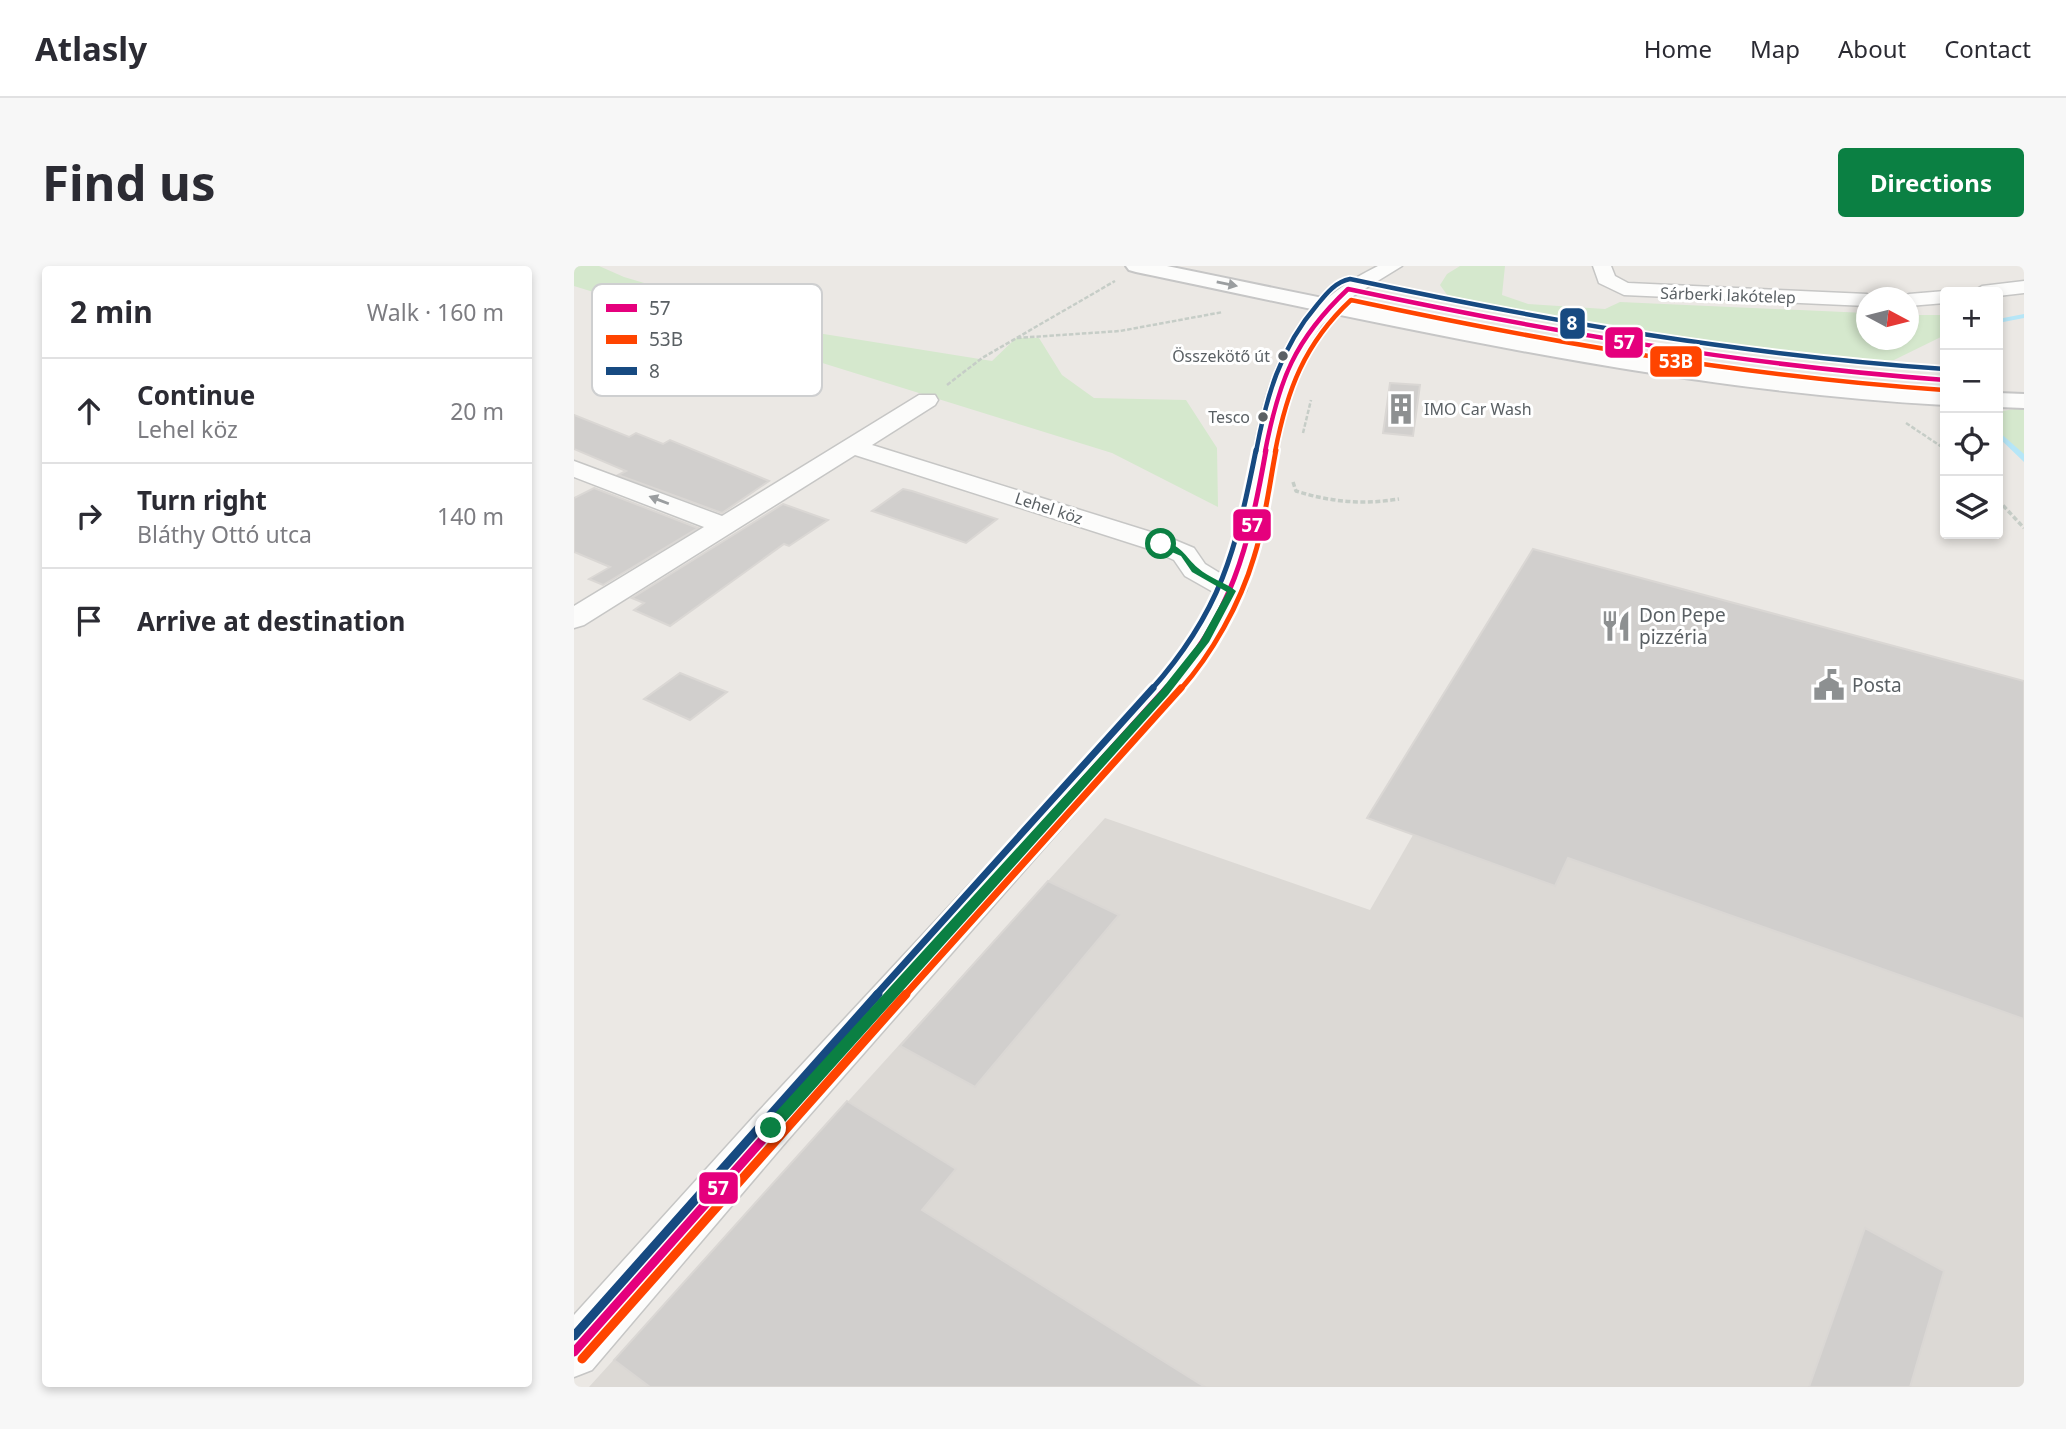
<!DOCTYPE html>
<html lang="en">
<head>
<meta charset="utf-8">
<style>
  body { margin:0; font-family:"Noto Sans",sans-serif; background:#f7f7f7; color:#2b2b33 }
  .controls { position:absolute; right:21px; top:21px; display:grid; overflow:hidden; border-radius:7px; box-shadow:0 4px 10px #0003 }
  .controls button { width:63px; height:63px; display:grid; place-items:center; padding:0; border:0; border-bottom:2px solid #e1e1e2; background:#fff; color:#2b2b33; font:35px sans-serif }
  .compass { position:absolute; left:1282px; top:21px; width:63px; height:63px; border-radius:50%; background:#fff; box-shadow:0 4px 10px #0003; rotate:97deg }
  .stop { position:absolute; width:21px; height:21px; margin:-16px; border:5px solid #0b8043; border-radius:50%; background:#fff }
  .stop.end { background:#0b8043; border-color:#fff; box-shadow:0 2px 7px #0008 }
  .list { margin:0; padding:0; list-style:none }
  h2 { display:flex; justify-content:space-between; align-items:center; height:91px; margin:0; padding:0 28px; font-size:30px }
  h2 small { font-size:23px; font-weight:400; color:#7c7c81 }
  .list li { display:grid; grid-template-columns:46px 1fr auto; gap:21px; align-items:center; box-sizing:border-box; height:105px; padding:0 28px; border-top:2px solid #e1e1e2 }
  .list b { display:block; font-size:26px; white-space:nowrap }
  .list p { margin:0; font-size:23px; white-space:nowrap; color:#7c7c81 }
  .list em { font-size:23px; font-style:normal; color:#7c7c81 }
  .icon { flex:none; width:38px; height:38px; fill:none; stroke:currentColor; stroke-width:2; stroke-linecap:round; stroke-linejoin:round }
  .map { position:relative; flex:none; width:1450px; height:1121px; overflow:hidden; border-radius:7px }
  header { display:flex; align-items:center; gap:42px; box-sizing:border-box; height:98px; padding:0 35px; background:#fff; border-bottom:2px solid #e1e1e2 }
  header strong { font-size:33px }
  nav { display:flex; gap:38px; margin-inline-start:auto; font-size:24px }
  .intro { display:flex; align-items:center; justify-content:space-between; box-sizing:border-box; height:168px; padding:0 42px }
  h1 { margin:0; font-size:49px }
  .button { padding:18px 32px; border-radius:7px; background:#0b8043; color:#fff; font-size:24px; font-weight:700 }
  main { display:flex; gap:42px; padding:0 42px }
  aside { flex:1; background:#fff; border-radius:7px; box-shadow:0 4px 10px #0003 }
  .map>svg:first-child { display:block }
  .industrial { fill:#dcd9d5 }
  .green { fill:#d5e8cd }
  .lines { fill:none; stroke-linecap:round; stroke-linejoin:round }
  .stream { fill:#b6e6f7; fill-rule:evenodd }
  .building { fill:#d1cfcd; stroke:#dad7d4; stroke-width:2 }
  .street-casing { stroke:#c6c6c5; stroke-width:3 }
  .secondary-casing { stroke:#c6c6c6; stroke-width:4 }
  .path-far1 { stroke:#c6cdc7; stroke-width:2.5; stroke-dasharray:4.5 2; stroke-linecap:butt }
  .path { stroke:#c6cdc7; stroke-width:3.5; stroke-dasharray:5 2.5; stroke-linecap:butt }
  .street { fill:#fcfcfb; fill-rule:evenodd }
  .secondary { fill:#fcfcfb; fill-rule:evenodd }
  .bus-1-far3-casing { stroke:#fff; stroke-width:8 }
  .bus-1-far2-casing { stroke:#fff; stroke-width:10 }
  .bus-1-far1-casing { stroke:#fff; stroke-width:12 }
  .bus-1-casing { stroke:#fff; stroke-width:14 }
  .bus-2-far3-casing { stroke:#fff; stroke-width:8 }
  .bus-2-far2-casing { stroke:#fff; stroke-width:10 }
  .bus-2-far1-casing { stroke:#fff; stroke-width:12 }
  .bus-2-casing { stroke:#fff; stroke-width:14 }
  .bus-3-far3-casing { stroke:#fff; stroke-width:8 }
  .bus-3-far2-casing { stroke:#fff; stroke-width:10 }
  .bus-3-far1-casing { stroke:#fff; stroke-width:12 }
  .bus-3-casing { stroke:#fff; stroke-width:14 }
  .bus-1-far3 { stroke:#e5007d; stroke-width:4.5 }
  .bus-1-far2 { stroke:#e5007d; stroke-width:5 }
  .bus-1-far1 { stroke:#e5007d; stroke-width:7 }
  .bus-1 { stroke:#e5007d; stroke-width:9 }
  .bus-2-far3 { stroke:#f40; stroke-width:4.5 }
  .bus-2-far2 { stroke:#f40; stroke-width:5 }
  .bus-2-far1 { stroke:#f40; stroke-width:7 }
  .bus-2 { stroke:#f40; stroke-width:9 }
  .bus-3-far3 { stroke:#174a81; stroke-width:4.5 }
  .bus-3-far2 { stroke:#174a81; stroke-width:5 }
  .bus-3-far1 { stroke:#174a81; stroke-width:7 }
  .bus-3 { stroke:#174a81; stroke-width:9 }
  .oneway { fill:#9b9ea0 }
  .route { fill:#0b8043 }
  .bus-dot { fill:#5a6064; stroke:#fff; stroke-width:2.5 }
  .labels { text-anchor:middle; stroke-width:6; stroke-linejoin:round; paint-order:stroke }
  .far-street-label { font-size:16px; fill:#5a6064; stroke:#fff }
  .far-bus-label { font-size:16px; fill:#5a6064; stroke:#fff; text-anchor:end }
  .far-poi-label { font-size:16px; fill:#5a6064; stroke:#fff; text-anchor:start }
  .poi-label { font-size:19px; fill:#5a6064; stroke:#fff; text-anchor:start }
  .key { fill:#fff; stroke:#cecfd0; stroke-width:2 }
  .key-label { font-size:19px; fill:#5a6064 }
  .line-badge { stroke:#fff; stroke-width:2.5 }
  .badge-label { font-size:19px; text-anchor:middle; font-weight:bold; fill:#fff }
</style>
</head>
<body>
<header>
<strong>Atlasly</strong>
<nav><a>Home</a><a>Map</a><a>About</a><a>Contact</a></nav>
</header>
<div class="intro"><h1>Find us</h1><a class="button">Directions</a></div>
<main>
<aside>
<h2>2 min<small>Walk · 160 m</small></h2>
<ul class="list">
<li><svg class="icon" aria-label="ahead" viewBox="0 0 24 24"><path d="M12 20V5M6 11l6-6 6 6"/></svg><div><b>Continue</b><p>Lehel köz</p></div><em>20 m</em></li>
<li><svg class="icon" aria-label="right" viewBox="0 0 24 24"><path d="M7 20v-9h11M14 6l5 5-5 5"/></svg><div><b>Turn right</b><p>Bláthy Ottó utca</p></div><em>140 m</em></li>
<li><svg class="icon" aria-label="arrive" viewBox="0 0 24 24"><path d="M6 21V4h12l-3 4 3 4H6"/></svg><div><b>Arrive at destination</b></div></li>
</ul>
</aside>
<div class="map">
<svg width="1450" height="1121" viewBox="0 0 1450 1121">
  <rect width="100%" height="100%" fill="#ebe8e4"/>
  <path class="industrial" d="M531,552L796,644L839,569L981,620L994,592L1450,753V1121H15Z"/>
  <path class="green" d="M0,0H25L50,11L231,65L418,95L442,72H465L488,109L520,132L612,134L643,182L644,241L538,187L0,20Z
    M886,0H931L928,29L954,38L1031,43L1046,36L1292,47L1293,74H1335V49H1371V69L1320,94L1287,99L1251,97L1029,64L898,38L874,30L866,19L873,8Z
    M1450,141V193L1424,167V146Z"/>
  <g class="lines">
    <path class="stream" d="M1450,48V52L1424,57V53Z
      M1424,165L1450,188V196L1424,171Z"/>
  </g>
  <path class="building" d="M816,117L846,119L839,170L809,167Z
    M0,149L55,171L62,167L89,178L96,174L195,215L148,247L44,209L52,205L0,183Z
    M20,222L124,262L29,319L15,313L36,301L0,286V232Z
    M329,223L338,225L423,253L392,277L298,245Z
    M209,238L254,254L215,280L210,278L96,360L60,344L70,337L58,332Z
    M959,283L1450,415V753L994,592L981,620L793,552Z
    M106,407L153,426L116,454L70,433Z
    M474,615L545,649L401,821L326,780Z
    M273,835L382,903L348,944L631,1121H76L40,1094Z
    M1291,962L1370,1005L1336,1121H1235Z"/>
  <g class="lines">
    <defs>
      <path id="street" d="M804,0H828L771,35L747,60L731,85L718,117L709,151L691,257L672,325L614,418L212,876L18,1104L0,1111V1049L182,848L580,420L615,373L641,327L611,310L600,294L578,284L281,189L10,359L0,362V340L130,261L0,211V195L148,250L345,129H361L364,134L361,139L298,179L596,272L620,282L631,298L649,309C696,186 663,68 804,0Z
        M1019,0H1037L1041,10L1054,17L1293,28L1301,32H1293V40L1050,29L1025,17Z
        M1450,15V27L1424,30V26H1398L1408,20Z
        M1371,25L1376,26H1371V37L1335,40V32H1327L1335,28Z"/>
      <path id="secondary" d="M552,0H593C783,39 973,80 1165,106C1234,115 1302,120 1371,125V139C1097,124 830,62 562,6L555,4Z
        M1424,127L1450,128V142L1424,141Z"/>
    </defs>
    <use href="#street" class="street-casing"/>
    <use href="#secondary" class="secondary-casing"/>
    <path class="path-far1" d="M443,72L546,65L649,46
      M373,119L408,92L541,15
      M1332,157L1371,183
      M729,167L737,134"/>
    <path class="path" d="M719,216L722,225C757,236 789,239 825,233
      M1424,234L1450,262"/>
    <use href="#street" class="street"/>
    <use href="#secondary" class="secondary"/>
    <defs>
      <path id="bus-1-far3" d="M691,186C705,114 720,74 774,23C972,65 1169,99 1371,114"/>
      <path id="bus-1-far2" d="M591,424C658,350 675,280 692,184"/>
      <path id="bus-1-far1" d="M316,729L593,422"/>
      <path id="bus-1" d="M0,1086L318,728"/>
      <path id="bus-2-far3" d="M701,186C713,124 730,78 777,34C973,76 1169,110 1370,124"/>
      <path id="bus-2-far2" d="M606,424C638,388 666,338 680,291C691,257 695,220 702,184"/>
      <path id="bus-2-far1" d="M331,729L607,422"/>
      <path id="bus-2" d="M8,1093L332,728"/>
      <path id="bus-3-far3" d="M682,186C692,132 706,82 743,39C752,28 761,16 776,13C973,55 1170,89 1371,103"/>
      <path id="bus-3-far2" d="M577,424C647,346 662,284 682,184"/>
      <path id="bus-3-far1" d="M302,729L579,422"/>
      <path id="bus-3" d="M0,1070L304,728"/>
    </defs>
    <use href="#bus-1-far3" class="bus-1-far3-casing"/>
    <use href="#bus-1-far2" class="bus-1-far2-casing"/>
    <use href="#bus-1-far1" class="bus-1-far1-casing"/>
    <use href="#bus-1" class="bus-1-casing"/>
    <use href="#bus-2-far3" class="bus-2-far3-casing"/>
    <use href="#bus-2-far2" class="bus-2-far2-casing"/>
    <use href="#bus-2-far1" class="bus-2-far1-casing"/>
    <use href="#bus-2" class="bus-2-casing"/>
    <use href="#bus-3-far3" class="bus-3-far3-casing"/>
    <use href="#bus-3-far2" class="bus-3-far2-casing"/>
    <use href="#bus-3-far1" class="bus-3-far1-casing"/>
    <use href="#bus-3" class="bus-3-casing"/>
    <use href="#bus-1-far3" class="bus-1-far3"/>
    <use href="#bus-1-far2" class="bus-1-far2"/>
    <use href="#bus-1-far1" class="bus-1-far1"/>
    <use href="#bus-1" class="bus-1"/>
    <use href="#bus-2-far3" class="bus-2-far3"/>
    <use href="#bus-2-far2" class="bus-2-far2"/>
    <use href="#bus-2-far1" class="bus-2-far1"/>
    <use href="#bus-2" class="bus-2"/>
    <use href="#bus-3-far3" class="bus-3-far3"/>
    <use href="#bus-3-far2" class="bus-3-far2"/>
    <use href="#bus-3-far1" class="bus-3-far1"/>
    <use href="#bus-3" class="bus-3"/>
  </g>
  <defs><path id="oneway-solid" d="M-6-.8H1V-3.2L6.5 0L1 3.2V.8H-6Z" transform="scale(1.75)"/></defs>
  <g class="oneway">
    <use href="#oneway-solid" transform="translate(653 18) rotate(11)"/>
    <use href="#oneway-solid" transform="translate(85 234) rotate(-159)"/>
  </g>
  <path class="route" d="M584,276C606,275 611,291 624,302C635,312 651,316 662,325L635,376L594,429L202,866H192V857L587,424L626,375L653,326L618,306L607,290L584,280Z"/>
  <defs>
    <symbol id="building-bare" viewBox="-9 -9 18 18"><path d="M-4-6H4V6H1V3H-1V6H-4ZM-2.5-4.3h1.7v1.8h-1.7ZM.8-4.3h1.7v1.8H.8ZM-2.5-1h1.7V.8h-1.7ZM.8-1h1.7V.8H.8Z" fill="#8d9091" stroke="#fff" stroke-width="2.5" paint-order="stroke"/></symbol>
    <symbol id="restaurant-bare" viewBox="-9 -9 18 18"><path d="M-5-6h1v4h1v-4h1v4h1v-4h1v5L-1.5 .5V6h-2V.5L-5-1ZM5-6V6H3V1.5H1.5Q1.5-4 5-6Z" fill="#8d9091" stroke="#fff" stroke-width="2.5" paint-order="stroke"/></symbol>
    <symbol id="civic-bare" viewBox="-9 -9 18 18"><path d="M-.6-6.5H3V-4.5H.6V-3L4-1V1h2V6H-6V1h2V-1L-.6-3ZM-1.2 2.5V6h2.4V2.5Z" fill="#8d9091" stroke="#fff" stroke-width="2.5" paint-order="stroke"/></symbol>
  </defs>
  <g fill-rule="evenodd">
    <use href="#building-bare" x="805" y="121" width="44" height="44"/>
    <use href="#restaurant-bare" x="1020" y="338" width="44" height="44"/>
    <use href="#civic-bare" x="1233" y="397" width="44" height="44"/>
  </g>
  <g class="bus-dot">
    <circle cx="709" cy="90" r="6"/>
    <circle cx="689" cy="151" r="6"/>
  </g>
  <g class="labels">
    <g class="far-street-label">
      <text transform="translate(1154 29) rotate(2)" y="6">Sárberki lakótelep</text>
      <text transform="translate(475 242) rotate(18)" y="6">Lehel köz</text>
    </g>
    <g class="far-bus-label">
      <text x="696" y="96">Összekötő út</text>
      <text x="676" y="157">Tesco</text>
    </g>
    <g class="far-poi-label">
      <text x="850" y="149">IMO Car Wash</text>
    </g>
    <g class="poi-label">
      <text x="1065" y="356">Don Pepe<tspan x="1065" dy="22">pizzéria</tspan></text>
      <text x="1278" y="426">Posta</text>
    </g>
  </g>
  <rect x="18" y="18" width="230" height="112" rx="10" class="key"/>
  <rect x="32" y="38" width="31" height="8" fill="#e5007d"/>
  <rect x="32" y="69" width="31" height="9" fill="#f40"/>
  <rect x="32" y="101" width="31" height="8" fill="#174a81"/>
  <g class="key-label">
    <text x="75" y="49">57</text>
    <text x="75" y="80">53B</text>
    <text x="75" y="112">8</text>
  </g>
  <g class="line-badge">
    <rect x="985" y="41" width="27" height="33" rx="7" fill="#174a81"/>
    <rect x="1030" y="60" width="40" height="33" rx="7" fill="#e5007d"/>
    <rect x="1075" y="79" width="54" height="33" rx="7" fill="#f40"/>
    <rect x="658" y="242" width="40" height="34" rx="7" fill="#e5007d"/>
    <rect x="124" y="905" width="41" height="34" rx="7" fill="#e5007d"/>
  </g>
  <g class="badge-label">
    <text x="998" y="64">8</text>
    <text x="1050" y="83">57</text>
    <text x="1102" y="102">53B</text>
    <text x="678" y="266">57</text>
    <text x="144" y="929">57</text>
  </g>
</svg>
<div class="controls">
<button>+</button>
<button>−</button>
<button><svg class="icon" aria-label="locate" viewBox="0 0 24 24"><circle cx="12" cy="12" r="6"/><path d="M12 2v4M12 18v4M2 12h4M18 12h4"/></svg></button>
<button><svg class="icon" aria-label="layers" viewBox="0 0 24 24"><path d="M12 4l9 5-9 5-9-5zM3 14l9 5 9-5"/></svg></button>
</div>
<svg class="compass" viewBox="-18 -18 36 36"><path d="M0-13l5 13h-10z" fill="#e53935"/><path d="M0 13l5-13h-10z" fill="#7c7c81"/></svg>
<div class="stop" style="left:587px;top:278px"></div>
<div class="stop end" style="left:197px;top:862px"></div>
</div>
</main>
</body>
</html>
